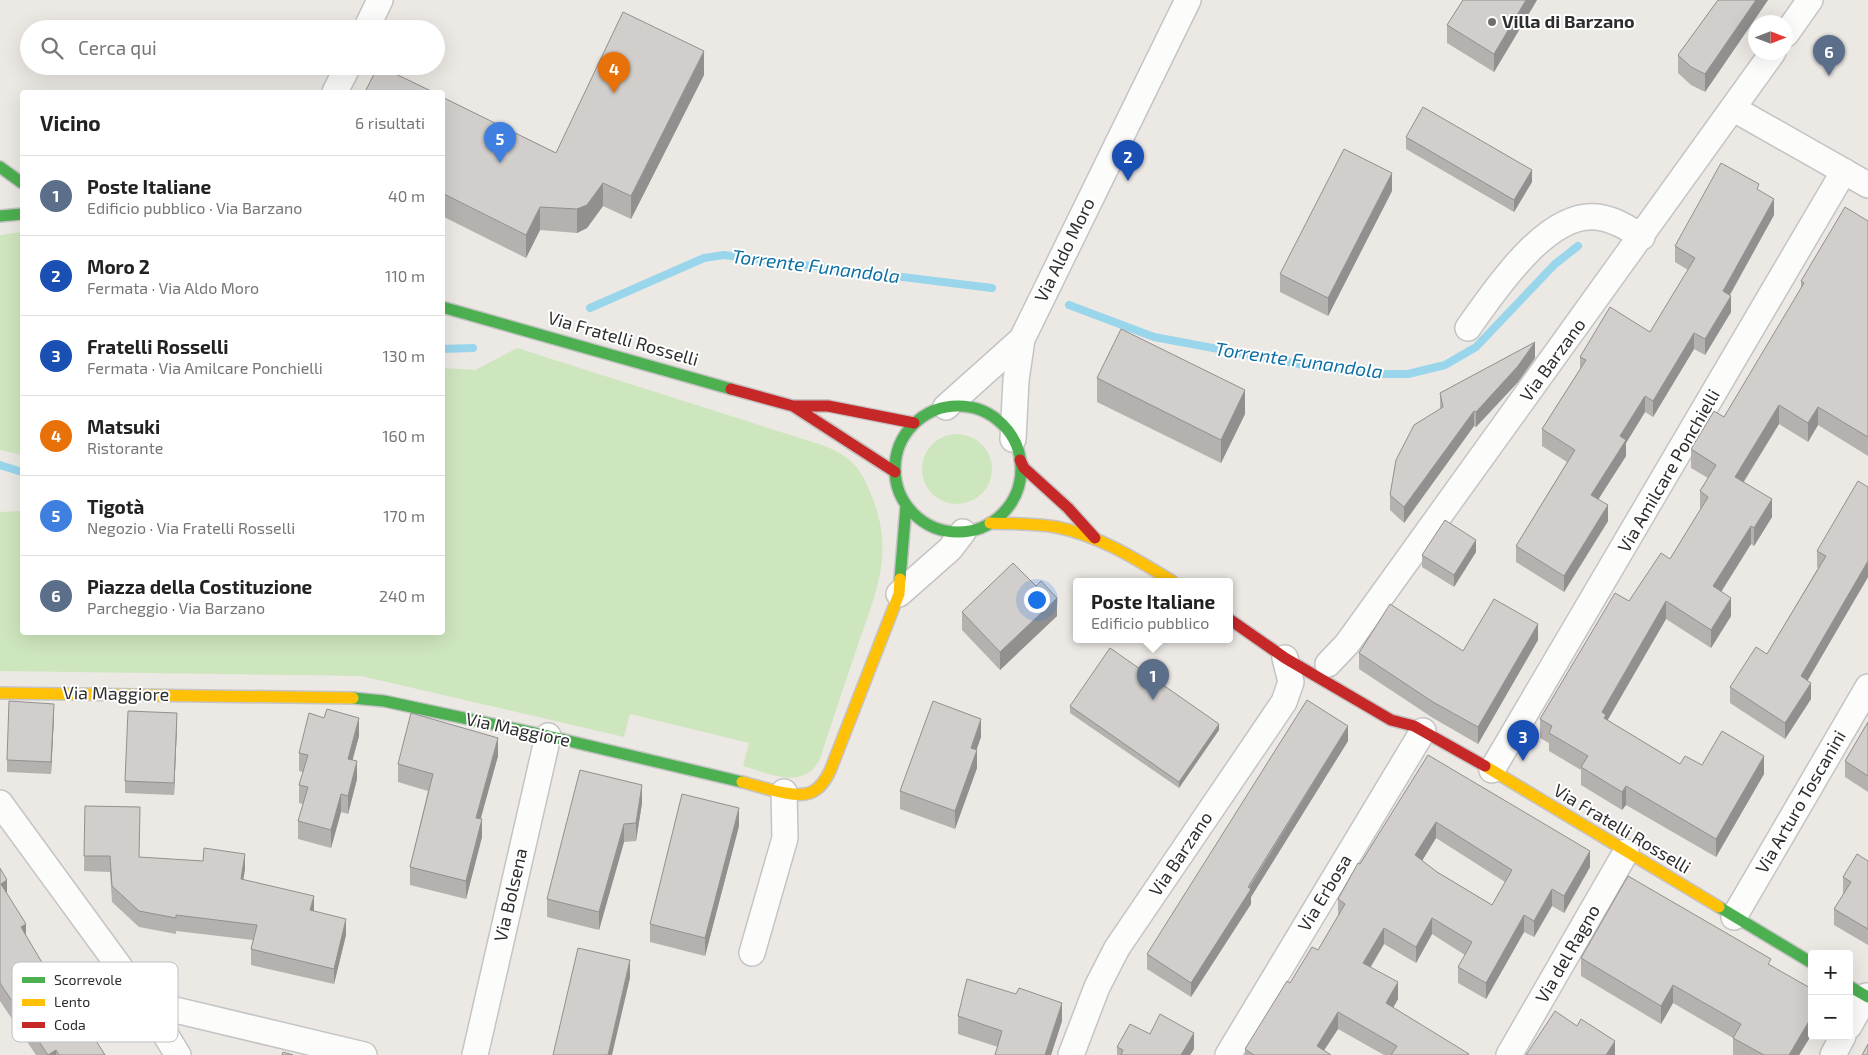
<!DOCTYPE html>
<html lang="it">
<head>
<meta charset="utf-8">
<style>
  body { margin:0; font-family:"Exo 2",sans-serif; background:#f6f6f6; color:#222 }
  .controls { position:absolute; right:15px; bottom:15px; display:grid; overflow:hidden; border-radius:5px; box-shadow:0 5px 20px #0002 }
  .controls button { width:45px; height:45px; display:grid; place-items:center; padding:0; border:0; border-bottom:1px solid #e0e0e0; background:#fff; color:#222; font:25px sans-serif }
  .compass { position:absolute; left:1748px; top:15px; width:45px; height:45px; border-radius:50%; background:#fff; box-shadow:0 5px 20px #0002; rotate:90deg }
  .you { position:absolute; left:1036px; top:599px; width:18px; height:18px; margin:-12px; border:4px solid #fff; border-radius:50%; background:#1a73e8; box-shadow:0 0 0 8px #1a73e833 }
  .badge { display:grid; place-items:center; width:32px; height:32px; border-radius:50%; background:#db2777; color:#fff; font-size:16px; font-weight:700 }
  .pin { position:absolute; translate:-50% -41px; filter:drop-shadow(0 1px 2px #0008) }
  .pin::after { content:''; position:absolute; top:26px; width:18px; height:15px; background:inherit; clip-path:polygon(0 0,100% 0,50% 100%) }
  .popup { position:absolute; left:1073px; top:578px; width:160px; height:65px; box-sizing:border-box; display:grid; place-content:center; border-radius:5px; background:#fff; filter:drop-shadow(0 1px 4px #0005); font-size:16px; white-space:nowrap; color:#767676 }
  .popup b { font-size:19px; color:#222 }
  .popup::after { content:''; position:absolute; left:50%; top:100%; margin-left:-10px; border:10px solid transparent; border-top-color:#fff }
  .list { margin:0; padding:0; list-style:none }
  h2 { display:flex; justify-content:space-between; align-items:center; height:65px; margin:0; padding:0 20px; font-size:21px }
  h2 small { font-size:16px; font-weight:400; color:#767676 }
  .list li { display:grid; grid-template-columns:32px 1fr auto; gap:15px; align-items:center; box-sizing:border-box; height:80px; padding:0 20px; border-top:1px solid #e0e0e0 }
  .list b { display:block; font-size:19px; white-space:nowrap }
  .list p { margin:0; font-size:16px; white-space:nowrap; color:#767676 }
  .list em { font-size:16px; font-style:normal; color:#767676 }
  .icon { flex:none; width:28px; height:28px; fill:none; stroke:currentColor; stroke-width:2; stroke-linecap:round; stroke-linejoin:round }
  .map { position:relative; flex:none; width:1868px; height:1055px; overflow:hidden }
  .search { position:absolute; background:#fff; box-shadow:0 5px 20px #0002; left:20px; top:20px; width:425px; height:55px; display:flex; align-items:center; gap:12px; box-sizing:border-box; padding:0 18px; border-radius:28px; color:#767676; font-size:19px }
  .panel { position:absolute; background:#fff; box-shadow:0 5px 20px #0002; left:20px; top:90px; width:425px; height:545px; border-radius:5px }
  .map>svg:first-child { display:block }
  .green { fill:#cee6be }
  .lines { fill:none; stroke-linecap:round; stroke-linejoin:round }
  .stream { stroke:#99d6ec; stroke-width:8 }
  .street-casing { stroke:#c5c4c5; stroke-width:28 }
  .fast-casing { stroke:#c5c4c5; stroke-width:14 }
  .slow-casing { stroke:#c5c4c5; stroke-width:14 }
  .jam-casing { stroke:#c5c4c5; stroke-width:14 }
  .street { stroke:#fcfcfb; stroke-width:25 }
  .fast { stroke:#4caf50; stroke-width:11 }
  .slow { stroke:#ffc107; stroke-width:11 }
  .jam { stroke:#c62828; stroke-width:11 }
  .wall { fill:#b4b1af; fill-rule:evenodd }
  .shaded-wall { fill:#92908e }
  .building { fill:#d1cecb; stroke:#92908e; fill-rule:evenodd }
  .poi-dot { fill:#706f6e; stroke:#fff; stroke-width:2 }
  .labels { text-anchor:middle; stroke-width:4; stroke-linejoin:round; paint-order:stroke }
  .poi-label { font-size:18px; font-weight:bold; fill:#2e2e2e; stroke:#fff; text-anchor:start }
  .street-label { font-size:18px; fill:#2e2e2e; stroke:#fff }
  .water-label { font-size:19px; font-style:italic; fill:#0d6fa3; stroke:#fff }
  .key { fill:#fff; stroke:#c0c0c0; stroke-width:1 }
  .key-label { font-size:14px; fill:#2e2e2e }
</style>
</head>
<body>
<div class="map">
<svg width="1868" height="1055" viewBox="0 0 1868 1055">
  <rect width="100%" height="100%" fill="#ece8e4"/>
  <path class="green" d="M22,232V455L0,450V235Z
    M517,348L822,445C850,456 860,466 871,494C896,554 875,594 856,651C844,686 832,721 821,756C807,792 771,774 743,766L749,743L630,714L624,737L361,676L0,671V512L22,511V632H442L443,368L475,370Z
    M922 469a35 35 0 1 1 70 0a35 35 0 1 1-70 0Z"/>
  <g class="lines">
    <path class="stream" d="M1069,305L1154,337L1304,365L1368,374H1408L1445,365L1476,347L1555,264L1578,246
      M590,308L704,258L724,255L992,288
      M442,349L473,348
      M0,465L22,472"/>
    <defs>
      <path id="street" d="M366,29L380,0
        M1786,34L1810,0
        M335,92L348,66
        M1734,109L1868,185
        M1468,328C1494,292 1546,211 1597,217C1614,219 1628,228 1642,237
        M946,407L1022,339
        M1013,439L1016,380L1022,339L1188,0
        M899,594L950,549L963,532
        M1328,664L1347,644L1773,52
        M1492,770L1844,171
        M0,803L146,1003L178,1055
        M1734,917L1868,687
        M752,953L785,838L784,792
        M146,1003L364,1055
        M1849,1026L1866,996
        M475,1055L548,736
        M1071,1055L1097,987L1117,948L1284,702L1291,682L1285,658
        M1228,1055L1423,731
        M1509,1055L1626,852
        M1833,1055L1843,1036"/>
      <path id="fast" d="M0,167L22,183
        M0,216L22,214
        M442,307L731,389
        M895 469a63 63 0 1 1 126 0a63 63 0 1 1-126 0Z
        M900,579L906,506
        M353,698L384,701L548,736L742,782
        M1719,907L1812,963
        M1849,986L1868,997"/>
      <path id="slow" d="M990,523C1012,524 1034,523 1056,527C1098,535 1136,559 1172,581
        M0,693L353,698
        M1485,766L1719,907
        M742,782C760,786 796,800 812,792C821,788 826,779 830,771L899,594L900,579"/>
      <path id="jam" d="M731,389L793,406H828L914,423
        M793,406L895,472
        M1020,460L1024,468L1068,508L1095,538
        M1229,619L1285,658L1391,720L1414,726L1485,766"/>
    </defs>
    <use href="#street" class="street-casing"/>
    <use href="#fast" class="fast-casing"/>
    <use href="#slow" class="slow-casing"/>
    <use href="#jam" class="jam-casing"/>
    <use href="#street" class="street"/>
    <use href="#fast" class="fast"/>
    <use href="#slow" class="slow"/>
    <use href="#jam" class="jam"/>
  </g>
  <path class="wall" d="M1463,0H1537L1494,72L1447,43V25Z
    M1718,0H1768L1705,92L1691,85L1678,73V55Z
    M704,75L631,219L603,206L587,228L577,233L540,230L526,258L442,216V97L556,153Z
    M1406,137L1532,182L1514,212L1406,149Z
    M1392,191L1328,316L1280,292V274Z
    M1759,191L1774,215L1730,295L1731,312L1705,355L1694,349L1653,417L1645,412L1626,443V456L1598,499L1608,521L1564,592L1516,562V546L1567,462L1542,446V429L1580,369V357L1650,332L1688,270L1675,262V246Z
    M1868,221V456L1818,425L1808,442L1779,424L1744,482L1772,517L1754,546L1751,544L1721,591L1731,616L1711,648L1666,619L1607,720L1680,764L1702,765L1764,774L1716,857L1626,805L1622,810L1581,785V770L1549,751V743L1540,738V719L1629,601L1670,559L1700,510V491L1708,478L1691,468V449L1724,417L1801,289V281Z
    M1535,358L1518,382L1476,427L1474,426L1404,523L1390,510V495L1440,409V393Z
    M1097,378L1245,414L1221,463L1097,402Z
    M1868,487V577L1807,680L1811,699L1785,739L1730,703V687L1767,654L1818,568L1817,567V551Z
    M1476,552L1454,587L1422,567V555Z
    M1036,586L1057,616L1000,670L962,630V612Z
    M1538,640L1478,744L1433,718L1359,669V653L1463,651Z
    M1070,706L1219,730L1179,788L1070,713Z
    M54,716L51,774L7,772V760Z
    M1868,722V792L1845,777V761Z
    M177,726L174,795L125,793V781Z
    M359,736L352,760L357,779L348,814L341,812L331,848L298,839V821L303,804L299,803V785L303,772L299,771V753Z
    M981,737L976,750L977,768L955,829L900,809V791Z
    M1348,741L1251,897V904L1191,997L1147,969V954Z
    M1428,755L1590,867L1564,913L1552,906L1534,937L1524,932L1486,999L1458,983V967L1465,955L1432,934L1416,963L1384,944L1371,967L1398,999L1393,1008L1469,1055H1384L1338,1029L1324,1050L1331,1055H1245V1049L1290,983L1318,950L1338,916V899ZM1436,838L1505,882L1492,905L1437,872L1422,861Z
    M498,756L480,819L482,837L466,899L410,885V867L428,791L398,782V764Z
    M642,803L636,841L624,842L599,930L547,917V899Z
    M85,806L139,857L245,869L243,879L314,911L346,935L334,984L251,965V949L253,940L176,931V934L139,927L112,902L110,872L84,871Z
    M739,826L705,956L650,942V924Z
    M1868,861V945L1834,925V909L1844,894H1843V877Z
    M0,868L7,895L26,936L47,971L105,1055H36L0,1001Z
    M1581,958L1771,965L1812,1034L1799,1055H1733V1038L1673,1003L1661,1024L1581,976Z
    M1016,994L1062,1021L1051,1055H995L998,1047L958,1034V1016Z
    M1150,1034L1194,1049L1190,1055H1117V1047Z"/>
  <path class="shaded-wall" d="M1526,0H1537L1494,72V54Z
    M1756,0H1768L1705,92V74Z
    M704,51V75L631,219V196Z
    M1532,170V182L1514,212V200Z
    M1392,173V191L1328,316V298Z
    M603,183V206L587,228L577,233V209Z
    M1774,199V215L1723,307V291Z
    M540,207V230L526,258V235Z
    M1731,296V312L1705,355V339Z
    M1694,333V349L1653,417V401Z
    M1535,342V358L1518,382L1476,427V412Z
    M1245,390V414L1221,463V440Z
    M1645,396V412L1626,443V456L1591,511V495L1620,436Z
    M1779,405V424L1735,495V477Z
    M1818,407V425L1808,442V423Z
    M1474,411V426L1404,523V507Z
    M1772,499V517L1754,546V528Z
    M1608,505V521L1564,592V576Z
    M1751,526V544L1713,605V586Z
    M1476,540V552L1454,587V575Z
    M1868,561V577L1801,692V676Z
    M1057,598V616L1000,670V652Z
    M1731,598V616L1711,648V630Z
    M1666,601V619L1606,723L1602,712Z
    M1538,624V640L1478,744V727Z
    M1811,683V699L1785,739V723Z
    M54,704V716L51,774V762Z
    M177,713V726L174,795V783Z
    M359,718V736L348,777V759Z
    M981,719V737L971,766V748Z
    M1219,724V730L1179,788V782Z
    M1348,726V741L1251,897V904L1191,997V983Z
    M498,738V756L476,836V818Z
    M977,750V768L955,829V811Z
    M1764,756V774L1716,857V839Z
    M357,761V779L348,814V796Z
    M642,785V803L636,841V823Z
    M1626,786V805L1622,810V792Z
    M341,794V812L331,848V830Z
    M739,808V826L705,956V938Z
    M482,819V837L466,899V881Z
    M1436,822V838L1415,872V855Z
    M624,824V842L599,930V912Z
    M1590,851V867L1564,913V896Z
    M245,854V869L241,895V879Z
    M7,880V898L1,884Z
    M1552,889V906L1534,937V921Z
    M314,896V912L310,910Z
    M1524,915V932L1486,999V983Z
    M1432,918V934L1416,963V947Z
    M346,919V935L334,984V969Z
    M26,924V942L21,927Z
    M1384,928V944L1363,979V963Z
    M630,960V978L612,1055H608Z
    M1398,982V999L1386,1020V1003Z
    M1673,985V1003L1661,1024V1006Z
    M1062,1003V1021L1051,1055H1045Z
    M1338,1012V1029L1321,1055L1317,1046Z
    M1812,1016V1034L1799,1055H1789Z
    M1194,1033V1049L1190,1055H1181Z
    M1615,1041V1055H1606Z
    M56,1050V1055H48Z"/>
  <path class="building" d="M1463,0H1526L1494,54L1447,25Z
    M1718,0H1756L1705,74L1691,67L1678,55Z
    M623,12L704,51L631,196L603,183L587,205L577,209L540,207L526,235L442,193V97L556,153Z
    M378,66H379L433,92H365Z
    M1423,107L1532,170L1514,200L1406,137Z
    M1344,149L1392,173L1328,298L1280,274Z
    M1721,163L1759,184L1757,189L1774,199L1723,291L1731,296L1705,339L1694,333L1653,401L1645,396L1620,436L1626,440L1591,495L1608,505L1564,576L1516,546L1575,450L1542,429L1586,360L1580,357L1610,307L1650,332L1695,258L1675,246Z
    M1845,207L1868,221V437L1818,407L1808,423L1779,405L1735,477L1772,499L1754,528L1751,526L1713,586L1731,598L1711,630L1666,601L1602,712L1606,715L1604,718L1680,764L1685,756L1702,765L1722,731L1764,756L1716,839L1626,786L1622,792L1581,767L1588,756L1549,733L1552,726L1540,719L1615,593L1629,601L1661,553L1670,559L1708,497L1700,491L1716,465L1691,449L1714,411L1724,417L1804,283L1801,281Z
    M1121,329L1245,390L1221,440L1097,378Z
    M1535,342L1518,366L1476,412L1474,411L1404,507L1390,495L1396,460L1414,425L1443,407L1440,393Z
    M1858,481L1868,487V561L1801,676L1811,683L1785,723L1730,687L1756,647L1767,654L1826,556L1817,551Z
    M1445,520L1476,540L1454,575L1422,555Z
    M1013,563L1036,586L1041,581L1057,598L1000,652L962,612Z
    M1494,599L1538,624L1478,727L1433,702L1359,653L1390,604L1463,651Z
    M1110,648L1219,724L1179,782L1070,706Z
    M1307,700L1348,726L1248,887L1251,889L1191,983L1147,954Z
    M9,701L54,704L51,762L7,760Z
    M933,701L981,719L971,748L977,750L955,811L900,791Z
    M327,709L359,718L348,759L357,761L348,796L341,794L331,830L298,821L308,787L299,785L308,755L299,753L309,713L324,718Z
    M128,711L177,713L174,783L125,781Z
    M411,713L498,738L476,818L482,819L466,881L410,867L433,774L398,764Z
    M1868,722V776L1845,761Z
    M1428,755L1590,851L1564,896L1552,889L1534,921L1524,915L1486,983L1458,967L1472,942L1432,918L1416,947L1384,928L1363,963L1398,982L1386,1003L1469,1054L1468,1055H1391L1397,1046L1338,1012L1317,1046L1331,1055H1254L1245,1049L1287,981L1290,983L1312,947L1318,950L1345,904L1338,899L1358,863L1360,864ZM1436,822L1512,870L1492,905L1437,872L1415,855Z
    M580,770L642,785L636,823L624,824L599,912L547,899Z
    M682,794L739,808L705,938L650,924Z
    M85,806L140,807L139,857L203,861L204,848L245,854L241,879L314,896L310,910L346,919L334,969L251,949L257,925L176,915V918L139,911L112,886L110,856H84Z
    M1857,854L1868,861V929L1834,909L1851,882L1843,877Z
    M0,868L7,880L1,884L26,924L21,927L47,971L49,970L93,1036L105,1055H59L56,1050L48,1055L0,983Z
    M1628,876L1771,959L1768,964L1812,989V1016L1789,1055H1764L1733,1038L1741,1024L1673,985L1661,1006L1581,958Z
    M578,948L630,960L608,1055H553Z
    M967,979L1016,994L1019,988L1062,1003L1045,1055H995L1002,1031L958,1016Z
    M1555,1011L1577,1026L1581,1019L1615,1041L1606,1055H1526Z
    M1160,1014L1194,1033L1181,1055H1121L1123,1050L1117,1047L1130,1024L1150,1034Z
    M1868,1044V1055H1862Z
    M283,1052L293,1055H282Z"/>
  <circle class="poi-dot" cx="1492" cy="22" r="5"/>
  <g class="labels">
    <g class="poi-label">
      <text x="1502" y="28">Villa di Barzano</text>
    </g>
    <g class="street-label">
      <text transform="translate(1065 250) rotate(-64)" y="6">Via Aldo Moro</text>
      <text transform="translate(623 339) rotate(16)" y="6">Via Fratelli Rosselli</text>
      <text transform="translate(1553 360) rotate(-54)" y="6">Via Barzano</text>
      <text transform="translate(1669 471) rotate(-60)" y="6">Via Amilcare Ponchielli</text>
      <text transform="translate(116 694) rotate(1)" y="6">Via Maggiore</text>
      <text transform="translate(518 730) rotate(12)" y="6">Via Maggiore</text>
      <text transform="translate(1801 802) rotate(-60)" y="6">Via Arturo Toscanini</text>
      <text transform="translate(1622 829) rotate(31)" y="6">Via Fratelli Rosselli</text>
      <text transform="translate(1181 854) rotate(-56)" y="6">Via Barzano</text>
      <text transform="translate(1325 893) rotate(-59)" y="6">Via Erbosa</text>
      <text transform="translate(511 895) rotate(-77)" y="6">Via Bolsena</text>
      <text transform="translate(1568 954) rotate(-60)" y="6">Via del Ragno</text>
    </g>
    <g class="water-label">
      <text transform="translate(816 266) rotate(7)" y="7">Torrente Funandola</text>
      <text transform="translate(1299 360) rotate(8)" y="7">Torrente Funandola</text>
    </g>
  </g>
  <rect x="12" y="962" width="166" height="80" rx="8" class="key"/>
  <rect x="22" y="977" width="23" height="6" fill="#4caf50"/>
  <rect x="22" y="999" width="23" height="7" fill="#ffc107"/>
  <rect x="22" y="1022" width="23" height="6" fill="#c62828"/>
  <g class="key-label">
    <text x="54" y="985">Scorrevole</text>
    <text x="54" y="1007">Lento</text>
    <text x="54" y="1030">Coda</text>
  </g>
</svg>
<div class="controls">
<button>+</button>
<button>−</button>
</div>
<svg class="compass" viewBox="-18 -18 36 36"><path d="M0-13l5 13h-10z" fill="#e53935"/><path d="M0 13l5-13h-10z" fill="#767676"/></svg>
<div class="you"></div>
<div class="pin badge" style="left:1153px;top:700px;background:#5c6f8a">1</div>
<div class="popup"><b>Poste Italiane</b>Edificio pubblico</div>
<div class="pin badge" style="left:1128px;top:181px;background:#1a4fb4">2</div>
<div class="pin badge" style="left:1523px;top:761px;background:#1a4fb4">3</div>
<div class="pin badge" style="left:614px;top:93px;background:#e8710a">4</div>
<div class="pin badge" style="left:500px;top:163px;background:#3f7fe0">5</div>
<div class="pin badge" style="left:1829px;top:76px;background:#5c6f8a">6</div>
<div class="search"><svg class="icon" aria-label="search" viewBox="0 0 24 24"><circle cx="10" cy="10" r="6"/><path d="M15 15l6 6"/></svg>Cerca qui</div>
<section class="panel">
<h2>Vicino<small>6 risultati</small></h2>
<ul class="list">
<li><span class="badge" style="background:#5c6f8a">1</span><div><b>Poste Italiane</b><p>Edificio pubblico · Via Barzano</p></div><em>40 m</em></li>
<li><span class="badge" style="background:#1a4fb4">2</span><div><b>Moro 2</b><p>Fermata · Via Aldo Moro</p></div><em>110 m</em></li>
<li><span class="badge" style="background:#1a4fb4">3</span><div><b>Fratelli Rosselli</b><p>Fermata · Via Amilcare Ponchielli</p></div><em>130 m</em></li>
<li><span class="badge" style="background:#e8710a">4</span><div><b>Matsuki</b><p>Ristorante</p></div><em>160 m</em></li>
<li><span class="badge" style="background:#3f7fe0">5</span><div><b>Tigotà</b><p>Negozio · Via Fratelli Rosselli</p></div><em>170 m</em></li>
<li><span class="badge" style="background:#5c6f8a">6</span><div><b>Piazza della Costituzione</b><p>Parcheggio · Via Barzano</p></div><em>240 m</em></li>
</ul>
</section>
</div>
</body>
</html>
